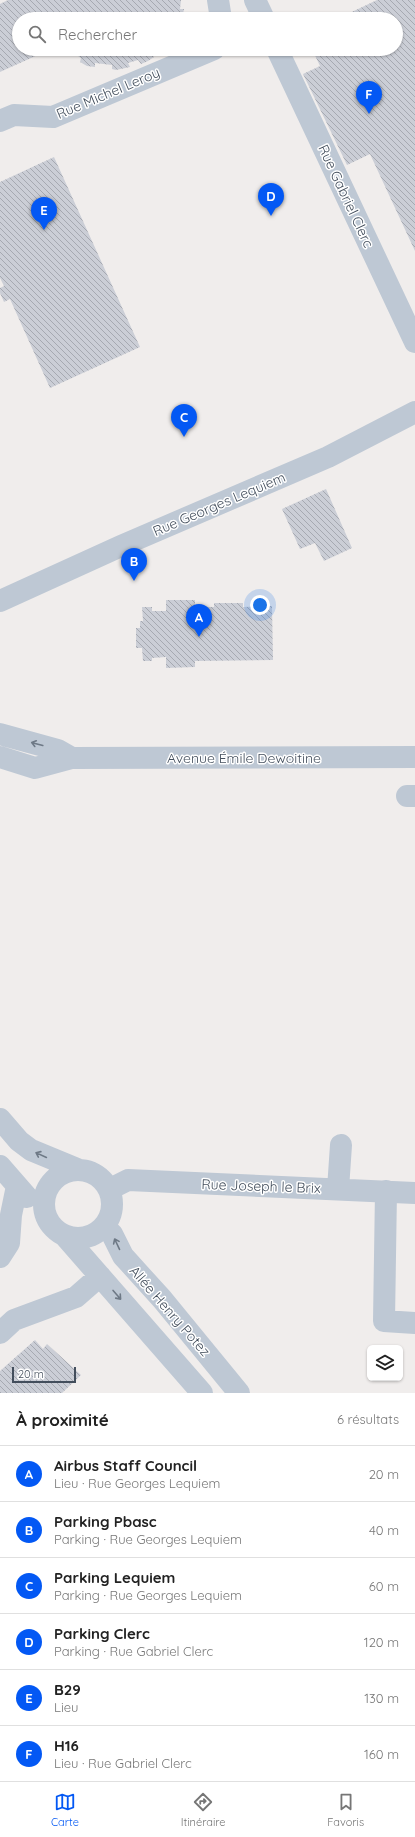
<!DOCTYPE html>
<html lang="fr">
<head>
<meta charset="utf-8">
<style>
  body { margin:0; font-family:Quicksand,sans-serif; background:#f6f6f6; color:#222 }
  .controls { position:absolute; right:12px; bottom:12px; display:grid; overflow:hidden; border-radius:6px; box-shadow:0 1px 3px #0004 }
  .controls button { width:36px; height:36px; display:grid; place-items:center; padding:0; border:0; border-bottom:1px solid #e0e0e0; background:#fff; color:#222; font:20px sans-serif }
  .scale { position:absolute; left:12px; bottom:10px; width:64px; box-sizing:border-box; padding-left:4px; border:2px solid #434e5c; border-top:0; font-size:11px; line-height:14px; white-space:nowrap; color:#434e5c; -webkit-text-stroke:3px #fff; paint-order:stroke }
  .you { position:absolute; left:260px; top:605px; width:14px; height:14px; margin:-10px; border:3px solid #fff; border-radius:50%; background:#1a73e8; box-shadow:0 0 0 6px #1a73e833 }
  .badge { display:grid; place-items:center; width:26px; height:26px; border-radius:50%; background:#0358f4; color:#fff; font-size:13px; font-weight:700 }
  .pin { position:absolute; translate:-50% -33px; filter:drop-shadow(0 1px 2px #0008) }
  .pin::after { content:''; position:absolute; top:21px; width:14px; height:12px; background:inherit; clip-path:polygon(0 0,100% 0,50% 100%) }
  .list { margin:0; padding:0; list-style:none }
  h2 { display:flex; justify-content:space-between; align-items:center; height:52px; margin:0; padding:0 16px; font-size:17px }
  h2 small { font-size:13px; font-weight:400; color:#767676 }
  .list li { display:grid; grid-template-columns:26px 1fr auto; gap:12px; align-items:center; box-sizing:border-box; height:56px; padding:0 16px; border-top:1px solid #e0e0e0 }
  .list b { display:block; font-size:15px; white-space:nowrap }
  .list p { margin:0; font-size:13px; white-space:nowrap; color:#767676 }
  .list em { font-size:13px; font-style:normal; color:#767676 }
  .icon { flex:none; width:22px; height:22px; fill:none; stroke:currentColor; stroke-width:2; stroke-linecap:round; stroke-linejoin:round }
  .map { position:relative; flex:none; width:415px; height:1393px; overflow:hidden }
  .search { position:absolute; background:#fff; box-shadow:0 1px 3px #0004; left:12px; right:12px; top:12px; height:44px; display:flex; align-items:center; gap:10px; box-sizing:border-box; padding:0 14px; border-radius:22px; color:#767676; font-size:15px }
  .sheet { height:388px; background:#fff }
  nav { display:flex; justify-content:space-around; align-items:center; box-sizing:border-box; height:56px; border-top:1px solid #e0e0e0; background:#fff; font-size:11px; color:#767676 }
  nav a { display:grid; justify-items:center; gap:2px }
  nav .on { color:#0358f4 }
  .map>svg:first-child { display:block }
  .building { fill:url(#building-back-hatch) }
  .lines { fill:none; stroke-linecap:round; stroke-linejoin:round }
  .minor { stroke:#bec8d4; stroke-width:22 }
  .oneway { stroke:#6e7986 }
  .labels { text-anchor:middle; stroke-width:3; stroke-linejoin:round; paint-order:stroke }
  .street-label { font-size:14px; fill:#434e5c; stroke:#fff }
</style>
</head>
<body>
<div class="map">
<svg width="415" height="1393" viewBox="0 0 415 1393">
  <defs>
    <pattern id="building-back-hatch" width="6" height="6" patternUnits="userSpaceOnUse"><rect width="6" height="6" fill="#cbced6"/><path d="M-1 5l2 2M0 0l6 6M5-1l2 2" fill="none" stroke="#a6a9b1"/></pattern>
  </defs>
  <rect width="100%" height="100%" fill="#f0edec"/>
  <path class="building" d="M8,0H181L180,9H184L182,19H19V49H51L0,72V4Z
    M377,0H415V251L370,154L347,165L303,74L320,66L312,49H396V19H337Z
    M68,49H156L151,53L154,57L148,61L141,64L138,60L128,63L130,67L116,70L112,69V65L95,63V67L87,66L80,62L81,58Z
    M54,157L140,347L50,388L10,299L4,302L0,293V288L4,286L0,278V182Z
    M326,489L352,548L324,561L315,543L300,549L282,509Z
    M166,600H195V607H214V603H243V607L272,606L273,660L195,661V667L166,668V657L152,658V661H143L142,648H136V628H140V621H143L142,607H152V611H166Z
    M35,1340L43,1349L47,1344L81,1375L62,1393H0V1371Z"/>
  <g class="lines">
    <path class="minor" d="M218,0L221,19
      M255,0L264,19
      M277,49L415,342
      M0,121L14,115L53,117L214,49
      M0,601L121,546L328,457L415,412
      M0,734L58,750L72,758
      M0,757L35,768L72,758L415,757
      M407,796H415
      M0,1119L19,1141L31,1150L77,1169
      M0,1166L27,1197
      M44 1204a34 34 0 1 1 68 0a34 34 0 1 1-68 0Z
      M110,1189L128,1180L415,1193
      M338,1189L341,1145
      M386,1191L384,1321L415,1323
      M104,1227L112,1234L123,1256L162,1299L239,1393
      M64,1235L202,1393
      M0,1257L9,1243L11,1215L17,1186
      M0,1333L14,1320L76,1297L100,1276"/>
  </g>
  <defs><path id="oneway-shaft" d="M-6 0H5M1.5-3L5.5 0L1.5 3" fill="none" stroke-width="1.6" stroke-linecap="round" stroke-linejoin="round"/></defs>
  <g class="oneway">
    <use href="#oneway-shaft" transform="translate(37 744) rotate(-165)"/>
    <use href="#oneway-shaft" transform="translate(41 1155) rotate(-155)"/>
    <use href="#oneway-shaft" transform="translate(117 1244) rotate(-115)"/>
    <use href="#oneway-shaft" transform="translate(117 1295) rotate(49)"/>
  </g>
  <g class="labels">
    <g class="street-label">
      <text transform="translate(108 93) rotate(-23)" y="5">Rue Michel Leroy</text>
      <text transform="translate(346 196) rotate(65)" y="5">Rue Gabriel Clerc</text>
      <text transform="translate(219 504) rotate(-23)" y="5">Rue Georges Lequiem</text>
      <text x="244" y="763">Avenue Émile Dewoitine</text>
      <text transform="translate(261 1186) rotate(2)" y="5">Rue Joseph le Brix</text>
      <text transform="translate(170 1311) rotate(49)" y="5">Allée Henry Potez</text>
    </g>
  </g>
</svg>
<div class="controls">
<button><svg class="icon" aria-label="layers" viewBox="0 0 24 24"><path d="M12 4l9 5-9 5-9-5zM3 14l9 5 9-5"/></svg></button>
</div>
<div class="scale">20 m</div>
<div class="you"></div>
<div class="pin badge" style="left:199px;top:637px">A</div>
<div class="pin badge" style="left:134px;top:581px">B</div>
<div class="pin badge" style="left:184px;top:437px">C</div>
<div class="pin badge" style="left:271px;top:216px">D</div>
<div class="pin badge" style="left:44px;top:230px">E</div>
<div class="pin badge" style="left:369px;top:114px">F</div>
<div class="search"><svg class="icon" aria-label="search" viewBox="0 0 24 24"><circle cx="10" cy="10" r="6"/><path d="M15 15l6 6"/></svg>Rechercher</div>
</div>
<section class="sheet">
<h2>À proximité<small>6 résultats</small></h2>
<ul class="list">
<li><span class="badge">A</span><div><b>Airbus Staff Council</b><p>Lieu · Rue Georges Lequiem</p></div><em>20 m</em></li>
<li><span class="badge">B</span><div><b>Parking Pbasc</b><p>Parking · Rue Georges Lequiem</p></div><em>40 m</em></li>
<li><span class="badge">C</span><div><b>Parking Lequiem</b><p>Parking · Rue Georges Lequiem</p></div><em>60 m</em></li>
<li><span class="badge">D</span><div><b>Parking Clerc</b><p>Parking · Rue Gabriel Clerc</p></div><em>120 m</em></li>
<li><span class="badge">E</span><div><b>B29</b><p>Lieu</p></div><em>130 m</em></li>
<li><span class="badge">F</span><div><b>H16</b><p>Lieu · Rue Gabriel Clerc</p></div><em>160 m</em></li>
</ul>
</section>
<nav>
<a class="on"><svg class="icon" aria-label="map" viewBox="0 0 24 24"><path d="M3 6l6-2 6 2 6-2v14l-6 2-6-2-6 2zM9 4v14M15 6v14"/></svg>Carte</a>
<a><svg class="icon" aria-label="directions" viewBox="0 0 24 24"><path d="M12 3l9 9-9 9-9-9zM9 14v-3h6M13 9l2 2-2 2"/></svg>Itinéraire</a>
<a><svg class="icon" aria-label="saved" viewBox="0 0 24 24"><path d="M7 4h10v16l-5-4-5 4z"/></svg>Favoris</a>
</nav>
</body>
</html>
